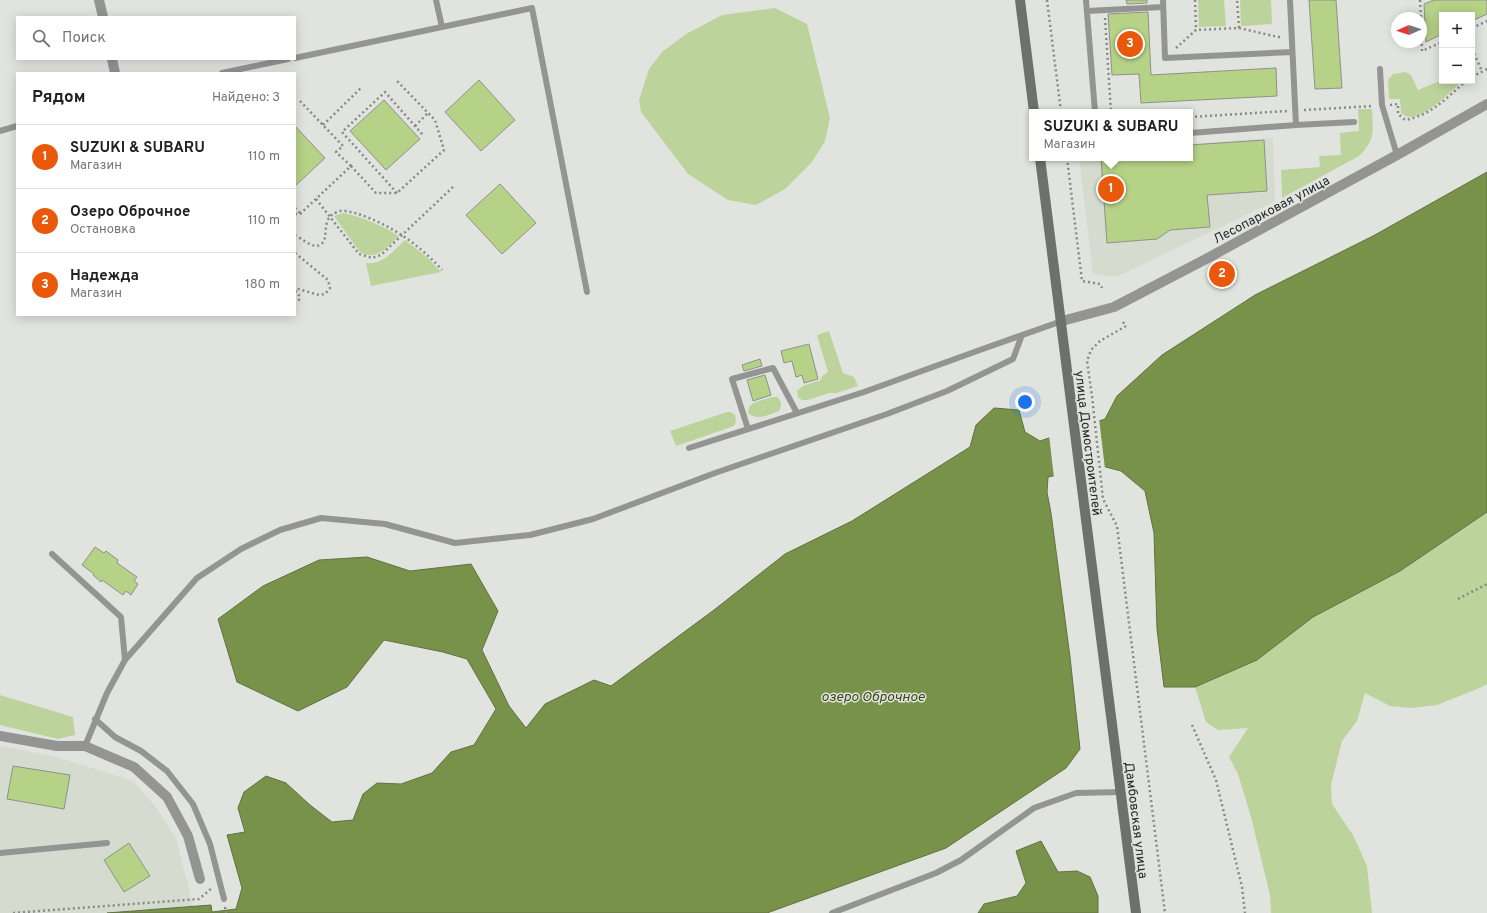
<!DOCTYPE html>
<html lang="ru">
<head>
<meta charset="utf-8">
<style>
  body { margin:0; font-family:Overpass,sans-serif; background:#f6f6f6; color:#222 }
  .controls { position:absolute; right:12px; top:12px; display:grid; overflow:hidden; border-radius:0px; box-shadow:0 2px 10px #0003 }
  .controls button { width:36px; height:36px; display:grid; place-items:center; padding:0; border:0; border-bottom:1px solid #e0e0e0; background:#fff; color:#222; font:20px sans-serif }
  .compass { position:absolute; left:1391px; top:12px; width:36px; height:36px; border-radius:50%; background:#fff; box-shadow:0 2px 10px #0003; rotate:267deg }
  .you { position:absolute; left:1025px; top:402px; width:14px; height:14px; margin:-10px; border:3px solid #fff; border-radius:50%; background:#1a73e8; box-shadow:0 0 0 6px #1a73e833 }
  .badge { display:grid; place-items:center; width:26px; height:26px; border-radius:50%; background:#ea580c; color:#fff; font-size:13px; font-weight:700 }
  .pin { position:absolute; translate:-50% -50%; border:2px solid #fff; box-shadow:0 1px 4px #0006 }
  .popup { position:absolute; left:1029px; top:109px; width:164px; height:52px; box-sizing:border-box; display:grid; place-content:center; border-radius:0px; background:#fff; filter:drop-shadow(0 1px 3px #0005); font-size:13px; white-space:nowrap; color:#767676 }
  .popup b { font-size:15px; color:#222 }
  .popup::after { content:''; position:absolute; left:50%; top:100%; margin-left:-8px; border:8px solid transparent; border-top-color:#fff }
  .list { margin:0; padding:0; list-style:none }
  h2 { display:flex; justify-content:space-between; align-items:center; height:52px; margin:0; padding:0 16px; font-size:17px }
  h2 small { font-size:13px; font-weight:400; color:#767676 }
  .list li { display:grid; grid-template-columns:26px 1fr auto; gap:12px; align-items:center; box-sizing:border-box; height:64px; padding:0 16px; border-top:1px solid #e0e0e0 }
  .list b { display:block; font-size:15px; white-space:nowrap }
  .list p { margin:0; font-size:13px; white-space:nowrap; color:#767676 }
  .list em { font-size:13px; font-style:normal; color:#767676 }
  .icon { flex:none; width:22px; height:22px; fill:none; stroke:currentColor; stroke-width:2; stroke-linecap:round; stroke-linejoin:round }
  .map { position:relative; flex:none; width:1487px; height:913px; overflow:hidden }
  .search { position:absolute; background:#fff; box-shadow:0 2px 10px #0003; left:16px; top:16px; width:280px; height:44px; display:flex; align-items:center; gap:10px; box-sizing:border-box; padding:0 14px; border-radius:0px; color:#767676; font-size:15px }
  .panel { position:absolute; background:#fff; box-shadow:0 2px 10px #0003; left:16px; top:72px; width:280px; height:244px; border-radius:0px }
  .map>svg:first-child { display:block }
  .built { fill:#d5dbce }
  .green { fill:#bdd39c }
  .water { fill:#78924a; stroke:#607240 }
  .pier { fill:#e1e4de }
  .building { fill:#b5d287; stroke:#8f918b }
  .lines { fill:none; stroke-linecap:round; stroke-linejoin:round }
  .path { stroke:#878985; stroke-width:2.5; stroke-dasharray:2 3; stroke-linecap:butt }
  .service { stroke:#949592; stroke-width:6 }
  .minor { stroke:#949592; stroke-width:10 }
  .secondary { stroke:#6e706c; stroke-width:10 }
  .labels { text-anchor:middle; stroke-width:3; stroke-linejoin:round; paint-order:stroke }
  .street-label { font-size:13px; fill:#282927; stroke:#e1e4de }
  .water-label { font-size:14px; font-style:italic; fill:#364712; stroke:#e1e4de }
</style>
</head>
<body>
<div class="map">
<svg width="1487" height="913" viewBox="0 0 1487 913">
  <rect width="100%" height="100%" fill="#e1e4de"/>
  <path class="built" d="M1273,138L1275,201L1116,277L1093,274L1079,158H1190V144Z
    M0,746L54,756L133,781L155,806L176,838L195,913H0Z"/>
  <path class="green" d="M1198,0H1224L1226,26L1199,27Z
    M1240,0H1271L1272,24L1241,26Z
    M775,8L807,24L830,118L825,141L812,162L785,189L756,205L728,200L688,174L641,112L639,100L649,69L662,52L686,34L722,15Z
    M1406,72L1411,75L1418,90L1442,80V81H1462C1450,92 1427,117 1410,117C1407,117 1404,115 1401,113L1400,99H1389L1388,80L1393,74Z
    M1358,109H1372C1373,131 1376,139 1359,156L1282,198L1281,170L1320,167L1319,156L1341,155L1340,133L1359,131Z
    M343,213C363,217 381,225 399,236C388,247 375,263 359,251L334,216Z
    M405,240L428,258L441,272L371,286L366,263C383,265 393,251 405,240Z
    M829,331L843,373L854,377L858,386L837,393H829L808,400H802L798,397L797,391L803,386L821,380L822,376L828,372L817,335Z
    M772,397H777C782,402 782,405 779,411C768,415 757,421 748,413L749,407L753,403Z
    M727,412H731L735,415L736,422L734,426L676,446L670,431Z
    M1487,512V684L1482,687L1437,705L1412,708L1390,706L1365,693L1357,721L1342,741L1331,785L1332,804L1353,835L1367,866L1372,913H1271L1270,895L1251,817L1238,774L1229,757L1248,728L1218,730L1206,722L1195,687L1257,660L1313,617L1400,571Z
    M0,695L73,717L75,735L58,739L0,725Z"/>
  <path class="water" d="M1487,172V512L1400,571L1313,617L1257,660L1195,687H1164L1157,629L1154,533L1145,491L1121,471L1102,466L1048,477L1047,492L1051,513L1070,657L1080,749L1066,768L946,848L767,913H107L211,905L212,912L236,909L242,888L227,835L245,832L238,808L244,792L266,776L286,783L310,805L332,822L353,820L363,794L377,783L401,784L432,773L451,752L474,745L496,709L467,659L443,652L384,640L347,687L298,711L237,682L218,619L263,586L319,560L367,557L410,571L471,564L498,611L482,650L509,706L526,728L545,704L594,680L611,686L714,610L785,554L852,521L970,447L976,425L994,408L1019,410L1025,432L1040,441L1105,419L1117,396L1162,355L1255,295L1373,236Z
    M1041,841L1058,872L1077,871L1090,877L1098,896V913H978L984,904L1017,896L1026,883L1016,851Z"/>
  <path class="pier" d="M1099,418L1105,469H1102L1054,478L1049,435Z"/>
  <path class="building" d="M1126,0H1147V3L1127,4Z
    M1309,0H1336L1342,88L1315,89Z
    M1434,0H1487V14L1472,21V15H1442V34L1426,42L1424,4Z
    M1148,12L1151,75L1276,68L1277,96L1141,103L1139,74L1112,75L1108,14Z
    M479,80L515,120L481,151L445,112Z
    M384,100L420,139L386,170L350,131Z
    M295,126L325,158L295,186Z
    M1264,140L1267,191L1207,195L1210,227L1170,230L1157,239L1107,243L1101,158H1190V145Z
    M500,184L536,223L502,254L466,215Z
    M809,344L818,379L804,383L802,375L796,377L792,361L784,363L781,351Z
    M760,359L762,366L744,371L742,365Z
    M765,375L771,395L753,401L747,380Z
    M95,547L104,553L106,551L118,560L117,563L137,577L134,581L138,584L131,595L126,591L123,595L102,580L101,582L93,575L94,574L82,565Z
    M13,766L70,775L64,809L7,799Z
    M129,843L150,876L124,892L104,860Z"/>
  <g class="lines">
    <path class="path" d="M1047,0L1061,112
      M1195,0L1196,30
      M1420,0L1421,18
      M1105,18L1111,112
      M1421,19L1422,51L1442,42
      M1239,28L1278,37H1283
      M1472,28L1487,21
      M1176,48L1196,30L1239,28L1237,0
      M1472,49L1482,71
      M1472,77L1487,69
      M1390,105L1398,104V114L1405,120C1432,115 1445,99 1466,81
      M1304,110L1373,106
      M1190,117L1287,111
      M323,125L361,88
      M415,126L428,113
      M1067,158L1082,281L1100,284L1102,288
      M351,166L376,193H397L444,150L435,120L397,81
      M397,193L342,132L385,92L423,135
      M316,199L359,254L372,258L381,255L454,186
      M295,208L300,213
      M295,214H300L351,166L336,152L343,146L300,101
      M295,235C301,238 313,249 320,245C331,238 319,219 337,212C342,209 349,212 355,213C388,223 419,244 442,270
      M295,253L328,280L330,288L325,294L319,295L295,288
      M295,291L298,293L300,298L297,303
      M1123,322L1126,326L1100,341L1091,350L1087,361L1092,396L1103,499L1117,526L1165,913
      M1458,599L1487,584
      M1192,725L1216,780L1242,887L1245,913
      M225,907L226,913
      M13,913L199,899L212,888"/>
    <path class="service" d="M1086,0L1095,112
      M1163,0L1165,58L1292,52
      M1290,0L1296,125
      M1087,11L1163,7
      M442,27L532,8L587,292
      M295,58L442,27L436,0
      M1380,69L1382,105L1397,155
      M222,73L288,59
      M0,131L17,126
      M1190,133L1296,125L1354,122
      M748,429L732,379L773,368L797,413
      M689,448L864,392L977,351L1062,321
      M52,554L121,617L125,660
      M95,719L115,737L141,751L167,771L193,804L210,844L224,899
      M85,746L107,693L125,660L197,578L241,549L280,530L321,518L385,524L455,543L530,535L593,519L715,473L887,414L947,391L1013,359L1022,335
      M0,853L107,843
      M832,913L936,873L961,860L1034,808L1076,793L1121,792"/>
    <path class="minor" d="M99,0L103,17
      M112,59L115,73
      M1062,321L1114,307L1206,259L1397,155L1487,104
      M0,736L57,746H85L134,767L167,797L188,836L200,879"/>
    <path class="secondary" d="M1020,0L1034,112
      M1040,158L1136,913"/>
  </g>
  <g class="labels">
    <g class="street-label">
      <text transform="translate(1271 209) rotate(-28)" y="5">Лесопарковая улица</text>
      <text transform="translate(1089 443) rotate(83)" y="5">улица Домостроителей</text>
      <text transform="translate(1137 820) rotate(83)" y="5">Дамбовская улица</text>
    </g>
    <g class="water-label">
      <text x="873" y="701">озеро Оброчное</text>
    </g>
  </g>
</svg>
<div class="controls">
<button>+</button>
<button>−</button>
</div>
<svg class="compass" viewBox="-18 -18 36 36"><path d="M0-13l5 13h-10z" fill="#e53935"/><path d="M0 13l5-13h-10z" fill="#767676"/></svg>
<div class="you"></div>
<div class="pin badge" style="left:1111px;top:189px">1</div>
<div class="popup"><b>SUZUKI &amp; SUBARU</b>Магазин</div>
<div class="pin badge" style="left:1222px;top:274px">2</div>
<div class="pin badge" style="left:1130px;top:44px">3</div>
<div class="search"><svg class="icon" aria-label="search" viewBox="0 0 24 24"><circle cx="10" cy="10" r="6"/><path d="M15 15l6 6"/></svg>Поиск</div>
<section class="panel">
<h2>Рядом<small>Найдено: 3</small></h2>
<ul class="list">
<li><span class="badge">1</span><div><b>SUZUKI &amp; SUBARU</b><p>Магазин</p></div><em>110 m</em></li>
<li><span class="badge">2</span><div><b>Озеро Оброчное</b><p>Остановка</p></div><em>110 m</em></li>
<li><span class="badge">3</span><div><b>Надежда</b><p>Магазин</p></div><em>180 m</em></li>
</ul>
</section>
</div>
</body>
</html>
